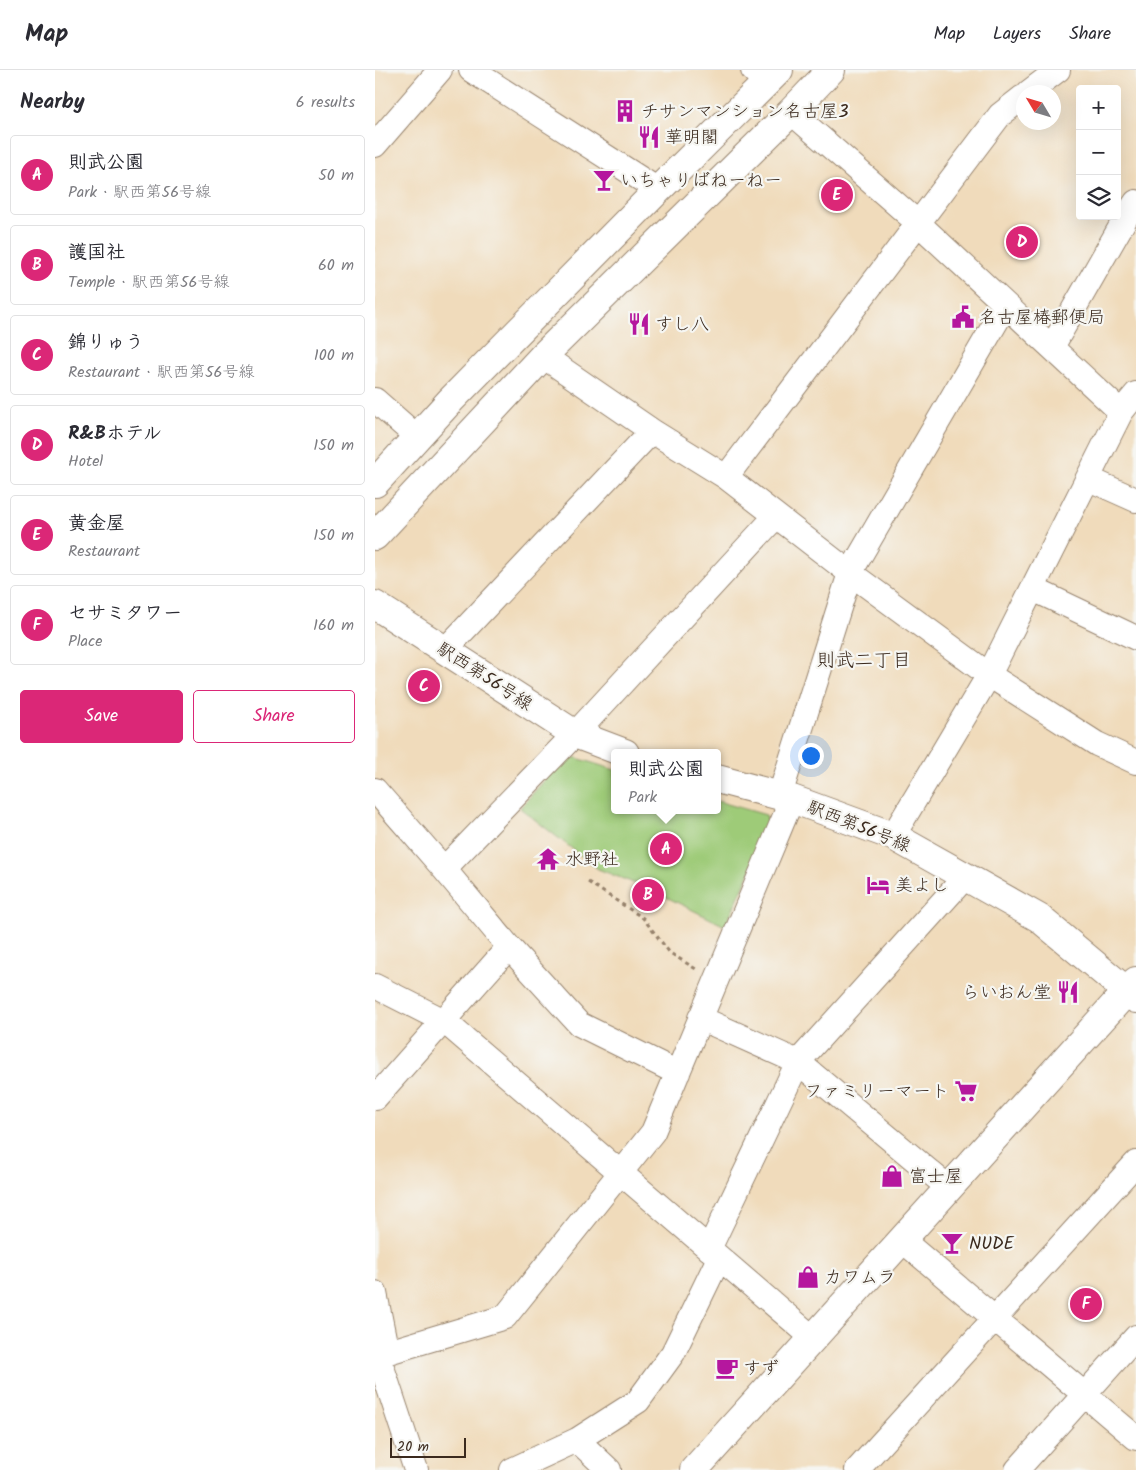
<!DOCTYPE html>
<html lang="en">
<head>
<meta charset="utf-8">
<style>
  body { margin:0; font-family:Kalam,"Klee One",sans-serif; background:#f7f7f7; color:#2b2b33 }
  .controls { position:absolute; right:15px; top:15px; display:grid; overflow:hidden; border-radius:5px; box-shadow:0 5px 20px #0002 }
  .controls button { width:45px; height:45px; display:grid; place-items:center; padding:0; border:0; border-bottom:1px solid #e1e1e2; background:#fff; color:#2b2b33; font:25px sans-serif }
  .compass { position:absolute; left:641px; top:15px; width:45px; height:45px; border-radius:50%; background:#fff; box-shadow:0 5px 20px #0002; rotate:308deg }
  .scale { position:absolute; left:15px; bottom:12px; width:76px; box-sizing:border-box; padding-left:5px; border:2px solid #3b2a1e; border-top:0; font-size:14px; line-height:18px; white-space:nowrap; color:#3b2a1e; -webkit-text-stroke:4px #f6f6f2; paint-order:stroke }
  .you { position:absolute; left:435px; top:685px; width:18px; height:18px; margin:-12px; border:4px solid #fff; border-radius:50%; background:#1a73e8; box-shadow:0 0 0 8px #1a73e833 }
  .badge { display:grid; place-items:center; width:32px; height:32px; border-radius:50%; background:#db2777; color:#fff; font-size:16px; font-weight:700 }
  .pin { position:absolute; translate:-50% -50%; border:2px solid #fff; box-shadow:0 1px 5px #0006 }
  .popup { position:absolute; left:236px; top:679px; width:110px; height:65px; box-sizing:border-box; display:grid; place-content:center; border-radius:5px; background:#fff; filter:drop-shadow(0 1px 4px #0005); font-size:16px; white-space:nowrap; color:#7c7c81 }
  .popup b { font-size:19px; color:#2b2b33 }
  .popup::after { content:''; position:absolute; left:50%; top:100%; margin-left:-10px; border:10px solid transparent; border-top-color:#fff }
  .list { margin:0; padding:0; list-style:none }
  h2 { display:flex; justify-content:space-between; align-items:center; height:65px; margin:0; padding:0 20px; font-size:21px }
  h2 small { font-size:16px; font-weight:400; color:#7c7c81 }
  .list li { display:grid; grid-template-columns:32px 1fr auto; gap:15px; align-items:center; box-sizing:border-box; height:80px; margin:0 10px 10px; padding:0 10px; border:1px solid #e1e1e2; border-radius:5px }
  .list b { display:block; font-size:19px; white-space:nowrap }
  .list p { margin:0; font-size:16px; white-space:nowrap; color:#7c7c81 }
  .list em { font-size:16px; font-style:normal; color:#7c7c81 }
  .actions { display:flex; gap:10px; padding:15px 20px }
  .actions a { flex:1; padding:11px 0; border:1px solid #db2777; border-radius:5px; text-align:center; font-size:18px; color:#db2777 }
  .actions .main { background:#db2777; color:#fff }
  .icon { flex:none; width:28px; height:28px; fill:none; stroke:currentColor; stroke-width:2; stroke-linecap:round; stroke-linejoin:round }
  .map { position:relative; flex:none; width:761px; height:1400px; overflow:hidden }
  header { display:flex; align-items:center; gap:30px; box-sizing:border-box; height:70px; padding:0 25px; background:#fff; border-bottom:1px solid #e1e1e2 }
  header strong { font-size:24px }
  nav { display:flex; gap:28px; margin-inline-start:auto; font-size:18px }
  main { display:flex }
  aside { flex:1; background:#fff }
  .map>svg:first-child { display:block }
  .green { fill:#9ecb78; stroke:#6c7a4b }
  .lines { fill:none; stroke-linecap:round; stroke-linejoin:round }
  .minor-casing { stroke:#96826c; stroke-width:26 }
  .tertiary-casing { stroke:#96826c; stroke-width:30 }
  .path { stroke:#96826c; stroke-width:3; stroke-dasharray:4 4; stroke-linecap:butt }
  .minor { stroke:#fff; stroke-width:24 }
  .tertiary { stroke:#fff; stroke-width:28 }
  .labels { text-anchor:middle; stroke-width:4.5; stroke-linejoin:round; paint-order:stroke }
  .poi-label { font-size:18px; fill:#3b2a1e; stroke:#f6f6f2; text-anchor:start }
  .street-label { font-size:18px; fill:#3b2a1e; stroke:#f6f6f2 }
  .neighbourhood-label { font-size:19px; fill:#3b2a1e; stroke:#f6f6f2 }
</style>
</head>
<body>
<header>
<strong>Map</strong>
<nav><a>Map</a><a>Layers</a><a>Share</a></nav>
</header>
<main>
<aside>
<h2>Nearby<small>6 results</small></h2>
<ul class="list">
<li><span class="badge">A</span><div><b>則武公園</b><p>Park · 駅西第56号線</p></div><em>50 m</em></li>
<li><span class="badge">B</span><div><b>護国社</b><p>Temple · 駅西第56号線</p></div><em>60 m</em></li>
<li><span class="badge">C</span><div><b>錦りゅう</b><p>Restaurant · 駅西第56号線</p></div><em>100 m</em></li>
<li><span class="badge">D</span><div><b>R&amp;Bホテル</b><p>Hotel</p></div><em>150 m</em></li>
<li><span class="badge">E</span><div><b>黄金屋</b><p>Restaurant</p></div><em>150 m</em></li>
<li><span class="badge">F</span><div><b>セサミタワー</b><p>Place</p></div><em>160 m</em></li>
</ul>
<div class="actions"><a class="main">Save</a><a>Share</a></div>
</aside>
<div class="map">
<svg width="761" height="1400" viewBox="0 0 761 1400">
  <rect width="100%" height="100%" fill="#f6f6f2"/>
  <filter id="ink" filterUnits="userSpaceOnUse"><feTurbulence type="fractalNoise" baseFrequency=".02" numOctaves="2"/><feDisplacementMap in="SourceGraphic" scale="10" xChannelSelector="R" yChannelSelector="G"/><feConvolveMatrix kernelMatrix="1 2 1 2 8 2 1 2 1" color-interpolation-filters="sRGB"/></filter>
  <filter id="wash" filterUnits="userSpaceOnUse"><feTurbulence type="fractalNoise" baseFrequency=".0096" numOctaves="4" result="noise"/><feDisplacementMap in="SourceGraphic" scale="20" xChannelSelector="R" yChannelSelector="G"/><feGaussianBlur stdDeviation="1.12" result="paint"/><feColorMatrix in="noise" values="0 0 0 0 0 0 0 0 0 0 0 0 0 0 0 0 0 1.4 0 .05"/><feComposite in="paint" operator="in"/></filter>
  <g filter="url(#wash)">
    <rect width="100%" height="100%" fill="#f0dbbb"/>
    <path class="green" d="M192,685L240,700V740H342V731L391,745L395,759L350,856L279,821L223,799L145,738Z"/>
  </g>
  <g filter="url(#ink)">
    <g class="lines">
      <defs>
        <path id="minor" d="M96,0L283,120
          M378,0L391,13
          M654,22L683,0
          M416,42L543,153L746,342
          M0,75L65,0
          M677,277L753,144L761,132
          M168,286L277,361L351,407L475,503L614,605L722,674L761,692
          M0,330L42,367
          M351,407L625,45L648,27
          M714,409L761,430
          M658,519L761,568
          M70,580L277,361
          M0,720L69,799L134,877L204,954L303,1003
          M405,725L475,503L631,235
          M518,766L614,605L746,342L761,324
          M69,799L200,664L401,446
          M0,916L69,951L438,1268
          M325,948L423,992L574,1118
          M0,1028L134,877
          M527,1170L761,1368
          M334,1179L423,992L591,806
          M0,1223L12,1283
          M3,1285L41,1400
          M0,1286L130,1247L278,1062L417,729
          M202,1370L234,1400
          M137,1400L202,1370L263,1331L298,1283L344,1188
          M482,1400L761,1093
          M642,1400L761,1267"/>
        <path id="tertiary" d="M0,413L76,330L283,120L404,0
          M0,466L168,286L416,42L456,0
          M0,535L200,664L250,683
          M342,709L417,729L518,766L664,848L761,929
          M319,1400L761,911"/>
      </defs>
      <use href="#minor" class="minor-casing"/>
      <use href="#tertiary" class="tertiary-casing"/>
      <path class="path" d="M213,812L268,848L295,883L321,899"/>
      <use href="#minor" class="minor"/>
      <use href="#tertiary" class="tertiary"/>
    </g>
  </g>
  <defs>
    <symbol id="building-bare" viewBox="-9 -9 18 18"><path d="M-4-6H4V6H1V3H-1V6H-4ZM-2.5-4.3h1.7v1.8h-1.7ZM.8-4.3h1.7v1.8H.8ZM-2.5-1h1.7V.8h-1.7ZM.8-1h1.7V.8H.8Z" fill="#b5179e" stroke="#f6f6f2" stroke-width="2.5" paint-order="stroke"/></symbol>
    <symbol id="restaurant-bare" viewBox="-9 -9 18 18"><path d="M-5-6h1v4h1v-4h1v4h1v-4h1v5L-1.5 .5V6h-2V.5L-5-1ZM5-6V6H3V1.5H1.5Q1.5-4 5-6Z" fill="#b5179e" stroke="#f6f6f2" stroke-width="2.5" paint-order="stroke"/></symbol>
    <symbol id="bar-bare" viewBox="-9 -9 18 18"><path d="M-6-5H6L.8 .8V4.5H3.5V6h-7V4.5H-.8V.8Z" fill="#b5179e" stroke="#f6f6f2" stroke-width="2.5" paint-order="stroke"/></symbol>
    <symbol id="civic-bare" viewBox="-9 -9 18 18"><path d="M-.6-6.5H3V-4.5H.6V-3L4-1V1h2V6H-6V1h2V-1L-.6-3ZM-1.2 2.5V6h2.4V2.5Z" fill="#b5179e" stroke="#f6f6f2" stroke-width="2.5" paint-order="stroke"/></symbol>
    <symbol id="temple-bare" viewBox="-9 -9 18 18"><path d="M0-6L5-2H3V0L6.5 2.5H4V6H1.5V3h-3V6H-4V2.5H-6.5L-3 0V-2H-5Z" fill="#b5179e" stroke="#f6f6f2" stroke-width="2.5" paint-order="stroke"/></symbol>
    <symbol id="hotel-bare" viewBox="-9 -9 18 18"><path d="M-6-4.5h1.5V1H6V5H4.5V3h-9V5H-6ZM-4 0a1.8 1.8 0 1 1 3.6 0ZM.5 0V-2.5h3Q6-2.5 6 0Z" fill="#b5179e" stroke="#f6f6f2" stroke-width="2.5" paint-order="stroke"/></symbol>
    <symbol id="supermarket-bare" viewBox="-9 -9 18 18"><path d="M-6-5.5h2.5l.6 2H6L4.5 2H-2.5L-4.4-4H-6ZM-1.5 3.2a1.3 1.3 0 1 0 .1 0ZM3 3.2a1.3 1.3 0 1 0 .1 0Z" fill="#b5179e" stroke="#f6f6f2" stroke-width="2.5" paint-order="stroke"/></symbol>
    <symbol id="shop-bare" viewBox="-9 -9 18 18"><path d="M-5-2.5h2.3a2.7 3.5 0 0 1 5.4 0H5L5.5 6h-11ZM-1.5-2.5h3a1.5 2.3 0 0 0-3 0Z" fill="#b5179e" stroke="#f6f6f2" stroke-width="2.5" paint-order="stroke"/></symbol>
    <symbol id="cafe-bare" viewBox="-9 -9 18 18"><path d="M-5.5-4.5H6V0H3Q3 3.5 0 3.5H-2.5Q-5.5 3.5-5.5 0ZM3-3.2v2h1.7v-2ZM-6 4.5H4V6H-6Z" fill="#b5179e" stroke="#f6f6f2" stroke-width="2.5" paint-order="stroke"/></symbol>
  </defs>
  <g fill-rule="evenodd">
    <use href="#building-bare" x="234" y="25" width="32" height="32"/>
    <use href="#restaurant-bare" x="258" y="51" width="32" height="32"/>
    <use href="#bar-bare" x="213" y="94" width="32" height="32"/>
    <use href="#civic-bare" x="572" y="231" width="32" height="32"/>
    <use href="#restaurant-bare" x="248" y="238" width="32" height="32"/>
    <use href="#temple-bare" x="157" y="773" width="32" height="32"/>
    <use href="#hotel-bare" x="487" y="799" width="32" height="32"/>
    <use href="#restaurant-bare" x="677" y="906" width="32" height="32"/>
    <use href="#supermarket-bare" x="575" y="1005" width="32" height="32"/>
    <use href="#shop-bare" x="501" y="1090" width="32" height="32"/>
    <use href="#bar-bare" x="561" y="1157" width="32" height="32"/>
    <use href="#shop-bare" x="417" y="1191" width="32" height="32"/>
    <use href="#cafe-bare" x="336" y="1282" width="32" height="32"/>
  </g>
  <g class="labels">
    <g class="poi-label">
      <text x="266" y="47">チサンマンション名古屋3</text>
      <text x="290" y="73">華明閣</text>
      <text x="245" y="116">いちゃりばねーねー</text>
      <text x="604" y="253">名古屋椿郵便局</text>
      <text x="280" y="260">すし八</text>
      <text x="190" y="795">水野社</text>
      <text x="520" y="821">美よし</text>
      <text x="676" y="928" text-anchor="end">らいおん堂</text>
      <text x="574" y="1027" text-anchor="end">ファミリーマート</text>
      <text x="534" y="1112">富士屋</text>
      <text x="594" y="1179">NUDE</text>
      <text x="449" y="1213">カワムラ</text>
      <text x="368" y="1304">すず</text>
    </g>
    <g class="street-label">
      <text transform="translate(110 606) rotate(33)" y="6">駅西第56号線</text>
      <text transform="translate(484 756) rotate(22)" y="6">駅西第56号線</text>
    </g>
    <g class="neighbourhood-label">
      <text x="489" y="596">則武二丁目</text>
    </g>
  </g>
</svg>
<div class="controls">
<button>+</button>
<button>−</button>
<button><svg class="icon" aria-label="layers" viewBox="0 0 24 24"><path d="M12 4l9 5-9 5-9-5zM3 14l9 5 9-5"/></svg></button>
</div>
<svg class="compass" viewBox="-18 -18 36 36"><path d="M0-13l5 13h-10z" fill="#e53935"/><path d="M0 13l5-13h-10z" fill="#7c7c81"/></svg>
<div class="scale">20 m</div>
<div class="you"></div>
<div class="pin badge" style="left:291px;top:779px">A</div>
<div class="popup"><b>則武公園</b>Park</div>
<div class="pin badge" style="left:273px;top:825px">B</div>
<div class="pin badge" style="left:49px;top:616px">C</div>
<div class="pin badge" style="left:647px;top:172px">D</div>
<div class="pin badge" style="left:462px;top:125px">E</div>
<div class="pin badge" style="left:711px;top:1234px">F</div>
</div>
</main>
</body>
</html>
